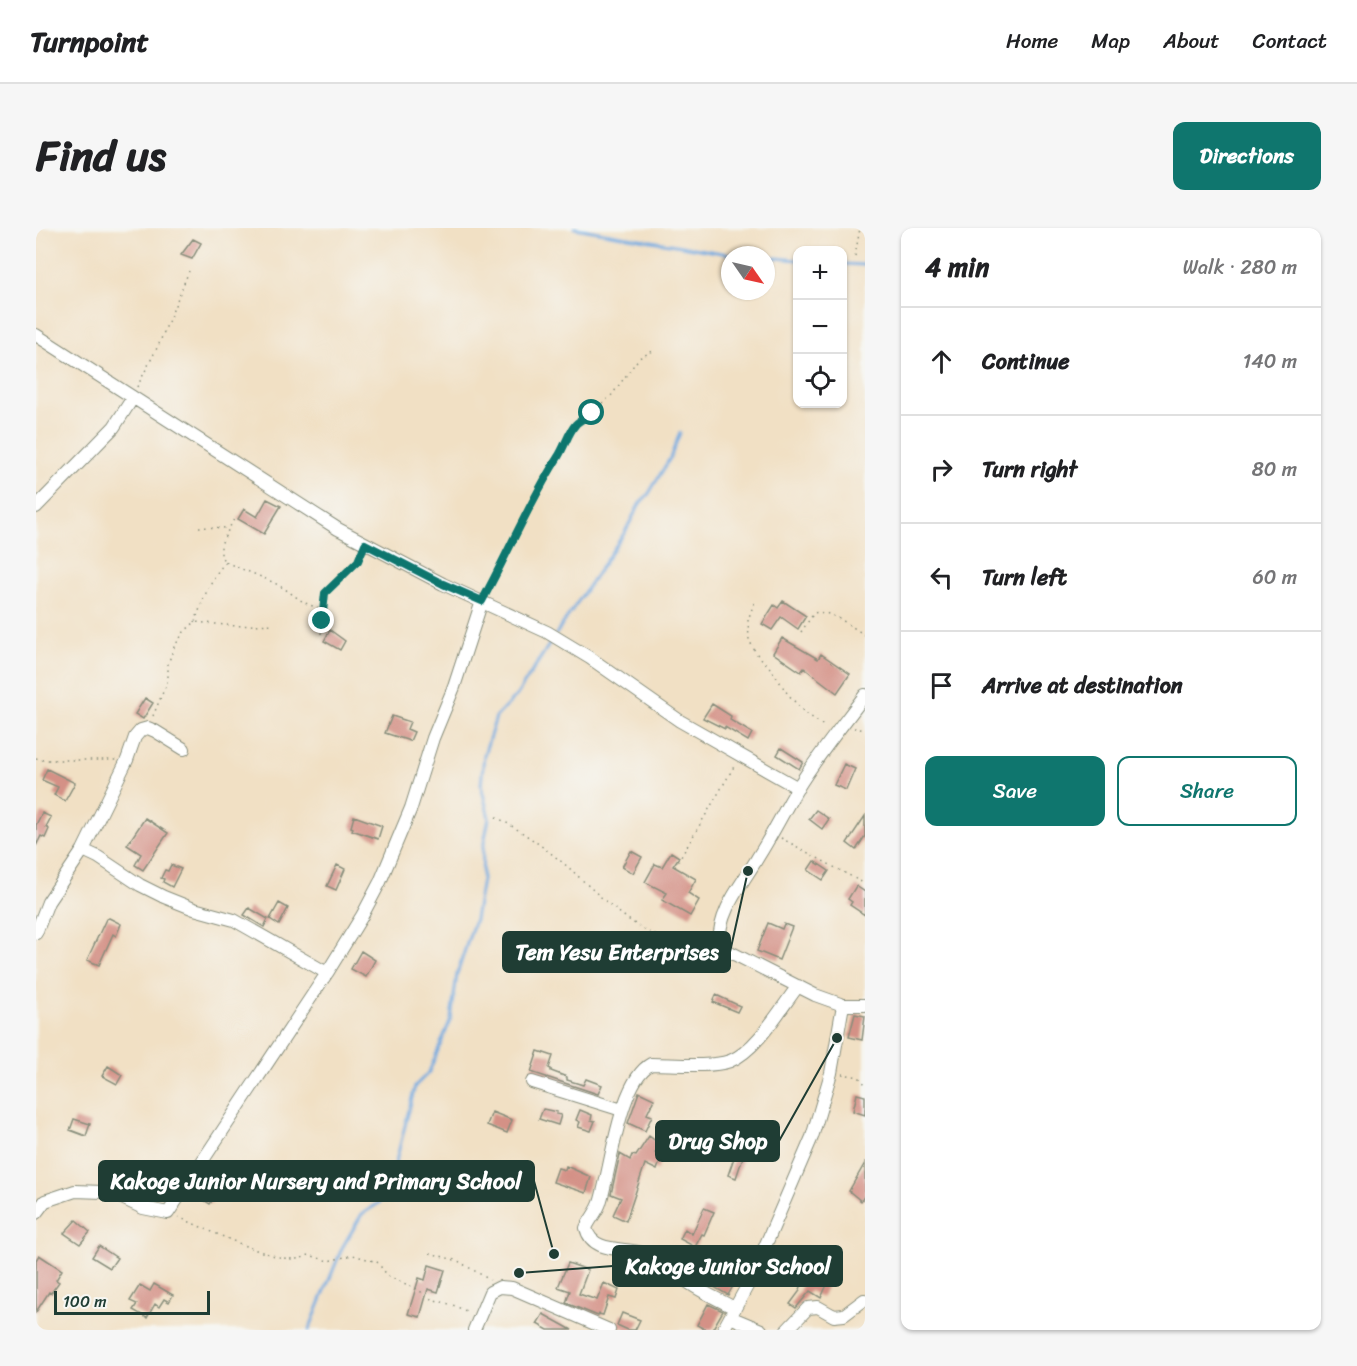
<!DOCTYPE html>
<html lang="en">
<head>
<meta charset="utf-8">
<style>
  body { margin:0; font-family:Sriracha,sans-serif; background:#f6f6f6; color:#202124 }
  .controls { position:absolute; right:18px; top:18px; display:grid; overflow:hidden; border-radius:12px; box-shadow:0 2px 4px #0004 }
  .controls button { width:54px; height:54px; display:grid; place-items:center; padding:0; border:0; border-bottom:2px solid #e0e0e0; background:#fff; color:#202124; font:30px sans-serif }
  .compass { position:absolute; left:685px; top:18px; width:54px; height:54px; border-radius:50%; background:#fff; box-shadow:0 2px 4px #0004; rotate:124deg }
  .scale { position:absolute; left:18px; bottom:15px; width:156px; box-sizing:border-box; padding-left:6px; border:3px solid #1f3d34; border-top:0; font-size:16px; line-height:21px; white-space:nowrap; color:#1f3d34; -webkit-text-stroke:4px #f6f6f2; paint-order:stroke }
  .stop { position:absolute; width:18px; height:18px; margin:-14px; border:4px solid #0f766e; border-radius:50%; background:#fff }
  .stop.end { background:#0f766e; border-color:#fff; box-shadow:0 2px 6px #0008 }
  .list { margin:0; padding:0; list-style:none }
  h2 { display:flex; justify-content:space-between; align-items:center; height:78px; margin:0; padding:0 24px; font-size:26px }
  h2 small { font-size:20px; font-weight:400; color:#757577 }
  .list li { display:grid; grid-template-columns:39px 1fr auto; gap:18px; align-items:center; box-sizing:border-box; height:108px; padding:0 24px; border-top:2px solid #e0e0e0 }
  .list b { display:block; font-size:22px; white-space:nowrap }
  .list em { font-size:20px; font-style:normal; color:#757577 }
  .actions { display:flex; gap:12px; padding:18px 24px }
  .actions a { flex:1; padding:14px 0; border:2px solid #0f766e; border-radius:12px; text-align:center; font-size:21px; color:#0f766e }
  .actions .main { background:#0f766e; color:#fff }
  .icon { flex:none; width:33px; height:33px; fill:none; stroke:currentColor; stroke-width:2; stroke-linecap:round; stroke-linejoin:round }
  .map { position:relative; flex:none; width:829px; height:1102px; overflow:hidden; border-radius:12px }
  header { display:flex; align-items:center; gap:36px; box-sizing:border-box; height:84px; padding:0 30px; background:#fff; border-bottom:2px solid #e0e0e0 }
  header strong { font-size:28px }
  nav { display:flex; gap:33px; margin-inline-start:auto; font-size:21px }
  .intro { display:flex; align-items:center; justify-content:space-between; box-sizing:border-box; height:144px; padding:0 36px }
  h1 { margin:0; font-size:42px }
  .button { padding:15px 27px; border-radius:12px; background:#0f766e; color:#fff; font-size:21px; font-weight:700 }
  main { display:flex; gap:36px; padding:0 36px }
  aside { flex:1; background:#fff; border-radius:12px; box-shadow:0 2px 4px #0004 }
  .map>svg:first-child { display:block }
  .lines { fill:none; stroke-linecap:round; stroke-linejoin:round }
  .stream { stroke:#70a8df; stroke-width:3 }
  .building { fill:#d49186 }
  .minor-casing { stroke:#888e7c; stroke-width:14 }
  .path { stroke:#888e7c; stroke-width:1.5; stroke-dasharray:1.5 4.5; stroke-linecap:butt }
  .minor { stroke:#fff; stroke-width:12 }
  .route { stroke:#0f766e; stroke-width:8 }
  .leader { fill:none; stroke:#1f3d34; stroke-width:2 }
  .callout-dot { fill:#1f3d34; stroke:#f6f6f2; stroke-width:2 }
  .callout { fill:#1f3d34; stroke:#1f3d34; stroke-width:2 }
  .callout-label { font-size:22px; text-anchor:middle; font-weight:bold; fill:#fff }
</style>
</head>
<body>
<header>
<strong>Turnpoint</strong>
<nav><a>Home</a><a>Map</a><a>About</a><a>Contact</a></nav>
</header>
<div class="intro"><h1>Find us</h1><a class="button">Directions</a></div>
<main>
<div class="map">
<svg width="829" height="1102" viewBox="0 0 829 1102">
  <rect width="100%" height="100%" fill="#f6f6f2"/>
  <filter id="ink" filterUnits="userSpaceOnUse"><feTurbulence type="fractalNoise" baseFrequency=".0167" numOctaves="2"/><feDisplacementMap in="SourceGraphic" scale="12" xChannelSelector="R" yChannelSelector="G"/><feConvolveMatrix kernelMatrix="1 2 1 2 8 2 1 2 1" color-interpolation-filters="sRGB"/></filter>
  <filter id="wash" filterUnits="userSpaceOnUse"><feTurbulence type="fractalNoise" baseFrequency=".008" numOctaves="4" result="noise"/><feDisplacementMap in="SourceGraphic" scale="24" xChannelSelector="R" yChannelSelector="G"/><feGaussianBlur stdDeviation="1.35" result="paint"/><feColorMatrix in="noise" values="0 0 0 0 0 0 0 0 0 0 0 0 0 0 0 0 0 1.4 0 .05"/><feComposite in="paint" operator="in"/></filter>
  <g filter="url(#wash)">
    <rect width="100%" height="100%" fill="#f1e0c4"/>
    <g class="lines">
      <path class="stream" d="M539,0L698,27
        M730,29L762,32
        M806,36L829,37
        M520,406L589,304L604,275L612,267L634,230L644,205
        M273,1102L306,1020L326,986L343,975L355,953L379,858L393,844L415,791L421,746L439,691L446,652L447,620L453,590L445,557L448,527L460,489L481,467L516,412"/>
    </g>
    <g id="blocks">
      <path class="building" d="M157,11L165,15L156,31L145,27Z
        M231,271L245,278L228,306L202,291L208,281L221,289Z
        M747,373L770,388L762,401L745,389L736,402L726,396L738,377L742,380Z
        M294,402L309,413L304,422L288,413Z
        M746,410L782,431L785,426L814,446L801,465L768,440L765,444L737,425Z
        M109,470L117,475L107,491L99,486Z
        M676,476L695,488L694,492L716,505L712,513L689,499V501L667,490Z
        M356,488L374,494L371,501L378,504L374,513L349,505Z
        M745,520L767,534L763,541L741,527Z
        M808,536L819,541L810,562L798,557Z
        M11,541L39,555L29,573L18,567L22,559L6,552Z
        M780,582L793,591L786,601L773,591Z
        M6,585L15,589L10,599L13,601L9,610L5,608L0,618V597Z
        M318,588L346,598L342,611L316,602L317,600L315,599Z
        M829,588V608L820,622L811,615Z
        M109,590L132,605L107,642L99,637L105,626L91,617Z
        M595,623L606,629L597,645L586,639Z
        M635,624L643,629L637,638L660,651L652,665L663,672L654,688L626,672L631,665L609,654L619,636L626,639Z
        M778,633L793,643L787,652L772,642Z
        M135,637L145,641L136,659L127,654L128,651L125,650L129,642L132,643Z
        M301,637L309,641L300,662L291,658Z
        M820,658L829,664V687L814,677L816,674L812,671Z
        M243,675L252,680L243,697L234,691Z
        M213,680L232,691L228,699L208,687Z
        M73,690L85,696L80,708L77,706L63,737L51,732L70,691Z
        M732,695L746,701L748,696L756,699L743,732L721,723Z
        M325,723L339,732L330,749L315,741Z
        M680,767L704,778L701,784L677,774Z
        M819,786L829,788L826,812L813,809Z
        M502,823L517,828L513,840L515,841V843L531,849V852L547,857L550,851L566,857L562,866L495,844Z
        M72,838L86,847L81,856L66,848Z
        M603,864L618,871L611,886L616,888L609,903L592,895Z
        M821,866L829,868V887L817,883Z
        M507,881L521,884L520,886L525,887L522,897L503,891Z
        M544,882L556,887L555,892L559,893L555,903L542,899L544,894L540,892Z
        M456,884L476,892L471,905L451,897Z
        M38,891L54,896L50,908L34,902Z
        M613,908L625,917L619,925L625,931L621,942L609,936L590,993L577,987L585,970L575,966L584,926L594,932L596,927L600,928Z
        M699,927L707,929L700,950L692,947Z
        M829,935V967L825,973L813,963Z
        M530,938L555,949L550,965L517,954L522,940L529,942Z
        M163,957L179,968L174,976L158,966Z
        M668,980L678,984L668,1007L666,1006L659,1019L644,1011L649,1001L656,1006Z
        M40,992L54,1004L44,1016L28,1005Z
        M63,1018L81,1030L74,1040L56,1029Z
        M701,1021L714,1028L692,1067L652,1044L657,1037L685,1051L688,1044L690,1045Z
        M3,1027L26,1042L20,1052L23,1054L15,1065L13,1064L0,1084V1032Z
        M532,1035L552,1042L543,1066L561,1072L568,1055L583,1062L580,1071L573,1069L567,1087L563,1086L562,1088L530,1075L534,1063L522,1059Z
        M393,1037L409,1042L402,1064L392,1061L384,1089L372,1086L383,1050L389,1052Z
        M782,1043L795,1048L785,1070L774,1063L760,1080L754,1076L763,1064L770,1046L781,1050Z
        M118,1056L137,1067L133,1074L128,1071L123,1079L119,1076L111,1090L97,1082L101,1076L94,1073L104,1057L114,1063Z
        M672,1076L687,1083L676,1102H670L661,1097Z
        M586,1085L604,1092L599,1102H592L581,1097Z
        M507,1086L536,1102H512L501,1096Z"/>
    </g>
  </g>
  <g filter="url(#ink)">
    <use href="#blocks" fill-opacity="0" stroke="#888e7c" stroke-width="1.5"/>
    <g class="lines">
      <defs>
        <path id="minor" d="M0,107L302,301L407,356L511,404L554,430L644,493L762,560
          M0,279L78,199L96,171
          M47,622L62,629L104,657L128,669L158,681L198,692L291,745
          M0,705L12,674L47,622L91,532L99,509L105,502L112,500L119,503L148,521
          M807,777H829
          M496,854L586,882
          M0,985L9,973L39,963L67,964L82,968L107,980L132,985L291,745L326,688L344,654L375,580L397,510L418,459L446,373
          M698,1080C681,1070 660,1062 645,1049C634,1040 620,1030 606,1025C589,1019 556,1026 550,1000C554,991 561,984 564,975C575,942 583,853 615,836C637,836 673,840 694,833C720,823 745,780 762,758
          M694,1089L725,1102
          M438,1102L454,1064L464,1059L476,1060L573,1102
          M687,1102L715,1051L776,909L795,845L807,777L779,767L694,724L683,715C683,681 706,657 722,629C736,607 748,583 761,561C781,528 806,498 829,467
          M751,1102L772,1080L782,1079L798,1088L808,1087L828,1072"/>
      </defs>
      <use href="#minor" class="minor-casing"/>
      <path class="path" d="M819,28L824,0
        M101,159L123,116L153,43
        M163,299L192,300
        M190,334C206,342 223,347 238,355C256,363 267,379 287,380
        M452,363L483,302L502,260L540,196L575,168L603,130L619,122
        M718,375L712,392L713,412L720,425L735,441L751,465L767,483L789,499
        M159,394C167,372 174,350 190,334L185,329V316L198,291
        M765,404L778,385C795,381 815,399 829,407
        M285,406L289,365L313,343L325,326
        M117,488L132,452V436L138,419L148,404L159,394L200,398L237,396
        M818,500L829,502
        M0,530L7,532H80
        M460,589C486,603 509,620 532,639C560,664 593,699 629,711C643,716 656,715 670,715
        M745,610L829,656
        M639,639L699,537
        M806,846L823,849L829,856
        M142,989C169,1000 233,1032 259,1031C264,1031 269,1029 273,1027L292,1033L317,1027L341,1034L352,1048L381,1061L395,1071L417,1077L432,1084
        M394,1025L422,1033L454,1052"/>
      <use href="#minor" class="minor"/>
    </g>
  </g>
  <g class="lines" filter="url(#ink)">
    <path class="route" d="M286,393L289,365L322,333L329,316L407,356L446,373C472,325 493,275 522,229C529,218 532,205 540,196C544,192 551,189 556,185"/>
  </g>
  <path class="leader" d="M712 643L694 724M801 810L743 913M518 1026L498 953M483 1045L577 1038"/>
  <g class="callout-dot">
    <circle cx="712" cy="643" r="6"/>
    <circle cx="801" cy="810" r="6"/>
    <circle cx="518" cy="1026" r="6"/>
    <circle cx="483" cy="1045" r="6"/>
  </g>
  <g class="callout">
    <rect x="467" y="704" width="227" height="40" rx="6"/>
    <rect x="620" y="893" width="123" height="40" rx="6"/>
    <rect x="63" y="933" width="435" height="40" rx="6"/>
    <rect x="577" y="1018" width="229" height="40" rx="6"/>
  </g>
  <g class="callout-label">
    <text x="581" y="732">Tem Yesu Enterprises</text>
    <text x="682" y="921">Drug Shop</text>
    <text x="280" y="961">Kakoge Junior Nursery and Primary School</text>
    <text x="692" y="1046">Kakoge Junior School</text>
  </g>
</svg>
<div class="controls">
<button>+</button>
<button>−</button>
<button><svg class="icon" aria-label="locate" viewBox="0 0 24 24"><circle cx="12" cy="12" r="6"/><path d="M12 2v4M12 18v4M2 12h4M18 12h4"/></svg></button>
</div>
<svg class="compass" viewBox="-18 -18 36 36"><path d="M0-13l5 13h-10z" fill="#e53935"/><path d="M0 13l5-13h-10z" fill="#757577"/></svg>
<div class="scale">100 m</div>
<div class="stop" style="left:556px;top:185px"></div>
<div class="stop end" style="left:286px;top:393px"></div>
</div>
<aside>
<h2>4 min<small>Walk · 280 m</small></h2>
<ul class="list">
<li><svg class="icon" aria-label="ahead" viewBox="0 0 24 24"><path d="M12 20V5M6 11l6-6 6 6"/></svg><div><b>Continue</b></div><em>140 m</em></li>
<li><svg class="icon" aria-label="right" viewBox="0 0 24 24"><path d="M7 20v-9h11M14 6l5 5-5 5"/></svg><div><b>Turn right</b></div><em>80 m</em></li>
<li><svg class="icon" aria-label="left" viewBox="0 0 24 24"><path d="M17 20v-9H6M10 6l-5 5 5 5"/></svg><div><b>Turn left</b></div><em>60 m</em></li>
<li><svg class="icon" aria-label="arrive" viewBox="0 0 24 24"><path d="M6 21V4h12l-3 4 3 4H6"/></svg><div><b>Arrive at destination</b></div></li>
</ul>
<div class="actions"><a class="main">Save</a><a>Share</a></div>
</aside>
</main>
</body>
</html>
